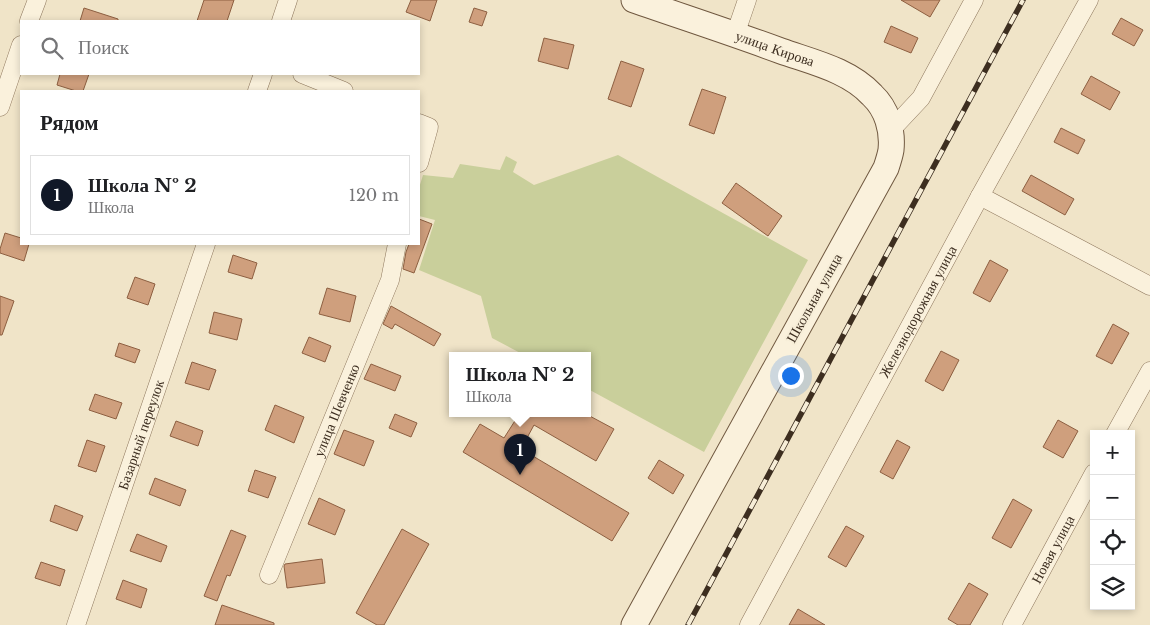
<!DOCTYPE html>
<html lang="ru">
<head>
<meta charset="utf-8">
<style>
  body { margin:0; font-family:"Libre Baskerville",serif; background:#f6f6f6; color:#202124 }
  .controls { position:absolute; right:15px; bottom:15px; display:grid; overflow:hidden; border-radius:0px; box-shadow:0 2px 8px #0003 }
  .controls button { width:45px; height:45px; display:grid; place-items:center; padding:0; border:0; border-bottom:1px solid #e0e0e0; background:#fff; color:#202124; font:25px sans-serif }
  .you { position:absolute; left:790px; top:375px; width:18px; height:18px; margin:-12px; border:4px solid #fff; border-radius:50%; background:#1a73e8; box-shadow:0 0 0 8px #1a73e833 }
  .badge { display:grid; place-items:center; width:32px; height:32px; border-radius:50%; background:#111827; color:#fff; font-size:16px; font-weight:700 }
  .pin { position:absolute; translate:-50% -41px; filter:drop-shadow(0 1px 2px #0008) }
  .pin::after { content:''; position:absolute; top:26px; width:18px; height:15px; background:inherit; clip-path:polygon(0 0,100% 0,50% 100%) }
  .popup { position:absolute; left:449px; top:352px; width:142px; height:65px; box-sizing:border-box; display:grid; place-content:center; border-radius:0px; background:#fff; filter:drop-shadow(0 1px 4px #0005); font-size:16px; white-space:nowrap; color:#757577 }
  .popup b { font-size:19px; color:#202124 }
  .popup::after { content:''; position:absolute; left:50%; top:100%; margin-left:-10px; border:10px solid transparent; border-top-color:#fff }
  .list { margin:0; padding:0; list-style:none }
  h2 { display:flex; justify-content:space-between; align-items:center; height:65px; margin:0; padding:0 20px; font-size:21px }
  h2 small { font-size:16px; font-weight:400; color:#757577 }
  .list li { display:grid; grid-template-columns:32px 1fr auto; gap:15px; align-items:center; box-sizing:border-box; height:80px; margin:0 10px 10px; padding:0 10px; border:1px solid #e0e0e0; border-radius:0px }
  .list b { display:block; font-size:19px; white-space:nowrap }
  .list p { margin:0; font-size:16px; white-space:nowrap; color:#757577 }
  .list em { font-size:16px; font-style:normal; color:#757577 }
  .icon { flex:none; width:28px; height:28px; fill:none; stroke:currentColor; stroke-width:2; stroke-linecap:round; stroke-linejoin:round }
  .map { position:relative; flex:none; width:1150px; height:625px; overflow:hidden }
  .search { position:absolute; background:#fff; box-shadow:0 2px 8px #0003; left:20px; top:20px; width:400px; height:55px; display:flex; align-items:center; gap:12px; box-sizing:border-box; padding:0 18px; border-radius:0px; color:#757577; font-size:19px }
  .panel { position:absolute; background:#fff; box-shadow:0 2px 8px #0003; left:20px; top:90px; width:400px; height:155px; border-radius:0px }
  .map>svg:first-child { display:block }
  .green { fill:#c9cf9b }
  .building { fill:#cf9f7d; stroke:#8d5f41 }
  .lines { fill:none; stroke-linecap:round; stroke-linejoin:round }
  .street-casing { stroke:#8d765c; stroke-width:19 }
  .secondary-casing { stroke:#6f573f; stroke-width:27 }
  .street { stroke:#faf1dc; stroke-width:18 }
  .secondary { stroke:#faf1dc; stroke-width:25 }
  .rail-casing { stroke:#3d2e20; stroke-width:5.5 }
  .rail { stroke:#f7eed8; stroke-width:4; stroke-dasharray:11; stroke-linecap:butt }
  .labels { text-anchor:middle; stroke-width:4; stroke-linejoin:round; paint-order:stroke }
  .street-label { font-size:14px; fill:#3d2e20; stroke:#f7eed8 }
</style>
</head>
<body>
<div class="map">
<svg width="1150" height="625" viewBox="0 0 1150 625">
  <rect width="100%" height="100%" fill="#f0e4c8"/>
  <path class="green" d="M618,155L808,260L704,452L588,389V356H526L492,338L481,296L419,270L435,220L419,216V188L423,175L453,178L460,164L500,170L506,156L517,162L513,172L534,185Z"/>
  <path class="building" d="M204,0H234L227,21H197Z
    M411,0H437L430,21L406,12Z
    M901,0H940L930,17Z
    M84,8L118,19V21H80Z
    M474,8L487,12L482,26L469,22Z
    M1121,18L1143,30L1134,46L1112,34Z
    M891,26L918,38L911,53L884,42Z
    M544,38L574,45L568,69L538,61Z
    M621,61L644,69L631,107L608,99Z
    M60,74H89L83,91H76L57,85Z
    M1091,76L1120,92L1110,110L1081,94Z
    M702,89L726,97L714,134L689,125Z
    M1061,128L1085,140L1078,154L1054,142Z
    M1031,175L1074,199L1065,215L1022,191Z
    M736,183L782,216L768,236L722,203Z
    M419,219L432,224L414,273L403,269L406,252L409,244H419Z
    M5,233L21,238V244H29L24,261L0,253V249Z
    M233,255L257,263L252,279L228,272Z
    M990,260L1008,270L990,302L973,293Z
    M135,277L155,284L148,305L127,298Z
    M327,288L356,296L350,322L319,314Z
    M0,296L14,301L2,335H0Z
    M391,306L441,334L434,346L395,324L392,329L383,324Z
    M214,312L242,319L237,340L209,333Z
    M1113,324L1129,333L1112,364L1096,356Z
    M309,337L331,346L325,362L302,353Z
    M119,343L140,350L135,363L115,356Z
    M941,351L959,360L943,391L925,381Z
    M192,362L216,370L209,390L185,383Z
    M371,364L401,376L395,391L364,379Z
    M95,394L122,403L116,419L89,410Z
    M275,405L304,417L294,443L265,430Z
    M395,414L417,423L411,437L389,428Z
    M514,414H586L614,429L596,461L534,425L521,449L629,513L612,541L463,452L480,424L504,438L518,416Z
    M1058,420L1078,431L1063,458L1043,447Z
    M176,421L203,431L198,446L170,436Z
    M344,430L374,441L364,466L334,454Z
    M87,440L105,446L96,472L78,466Z
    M897,440L910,447L893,479L880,472Z
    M659,460L684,475L673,494L648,478Z
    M255,470L276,477L268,498L248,491Z
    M155,478L186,490L180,506L149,494Z
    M319,498L345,510L335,535L308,524Z
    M1013,499L1032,510L1011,548L992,538Z
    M55,505L83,516L77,531L50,521Z
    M846,526L864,536L846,567L828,557Z
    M402,529L429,544L384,625H377L356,613Z
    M231,530L246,536L230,576L227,575L217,601L204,596Z
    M137,534L167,546L161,562L130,551Z
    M322,559L325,583L287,588L284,566L285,564Z
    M41,562L65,570L60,586L35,578Z
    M123,580L147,589L141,608L116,599Z
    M969,583L988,594L970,625H958L948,619Z
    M222,605L274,623V625H215Z
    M798,609L825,625H789Z"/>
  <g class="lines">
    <defs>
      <g id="street">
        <path d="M29,21L37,0"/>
        <path d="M281,21L288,0"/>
        <path d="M735,35L747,0"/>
        <path d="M302,74L344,91"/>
        <path d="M257,91L263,74"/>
        <path d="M0,107L21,45"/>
        <path d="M419,123L429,127L419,163"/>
        <path d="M891,130L921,98L974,0"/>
        <path d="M980,196L1150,286"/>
        <path d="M1115,434L1150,371"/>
        <path id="s1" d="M269,575L390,280L397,244"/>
        <path id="s2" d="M76,625L206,244"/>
        <path id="s3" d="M749,625L980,196L1089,0"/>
        <path id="s4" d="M1012,625L1094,473"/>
      </g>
      <g id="secondary">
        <path id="s5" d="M634,0C683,17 732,33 781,51C812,62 849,70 872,95C887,109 893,130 891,150C890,156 888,162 886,168L634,625"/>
      </g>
    </defs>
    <use href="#street" class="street-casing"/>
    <use href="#secondary" class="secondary-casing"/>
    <use href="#street" class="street"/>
    <use href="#secondary" class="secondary"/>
    <defs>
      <path id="rail" d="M688,625L1023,0"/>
    </defs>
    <use href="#rail" class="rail-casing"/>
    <use href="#rail" class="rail"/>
  </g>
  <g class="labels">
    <g class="street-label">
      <text dy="5" stroke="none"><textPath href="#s5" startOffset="149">улица Кирова</textPath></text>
      <text transform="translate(814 298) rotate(-61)" y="5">Школьная улица</text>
      <text dy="5" stroke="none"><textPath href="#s3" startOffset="356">Железнодорожная улица</textPath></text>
      <text dy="5" stroke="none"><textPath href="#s1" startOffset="178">улица Шевченко</textPath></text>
      <text dy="5" stroke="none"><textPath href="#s2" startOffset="201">Базарный переулок</textPath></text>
      <text dy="5" stroke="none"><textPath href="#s4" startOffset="86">Новая улица</textPath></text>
    </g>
  </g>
</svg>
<div class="controls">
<button>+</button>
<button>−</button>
<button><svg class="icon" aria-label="locate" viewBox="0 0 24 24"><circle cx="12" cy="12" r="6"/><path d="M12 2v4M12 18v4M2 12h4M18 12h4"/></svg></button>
<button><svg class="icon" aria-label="layers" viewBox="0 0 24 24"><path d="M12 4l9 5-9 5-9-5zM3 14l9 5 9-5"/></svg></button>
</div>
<div class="you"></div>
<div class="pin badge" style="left:520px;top:475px">1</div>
<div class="popup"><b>Школа № 2</b>Школа</div>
<div class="search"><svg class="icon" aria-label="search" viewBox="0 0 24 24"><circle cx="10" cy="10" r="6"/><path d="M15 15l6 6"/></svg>Поиск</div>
<section class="panel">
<h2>Рядом<small></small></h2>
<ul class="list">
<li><span class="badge">1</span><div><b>Школа № 2</b><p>Школа</p></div><em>120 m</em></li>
</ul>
</section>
</div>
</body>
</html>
